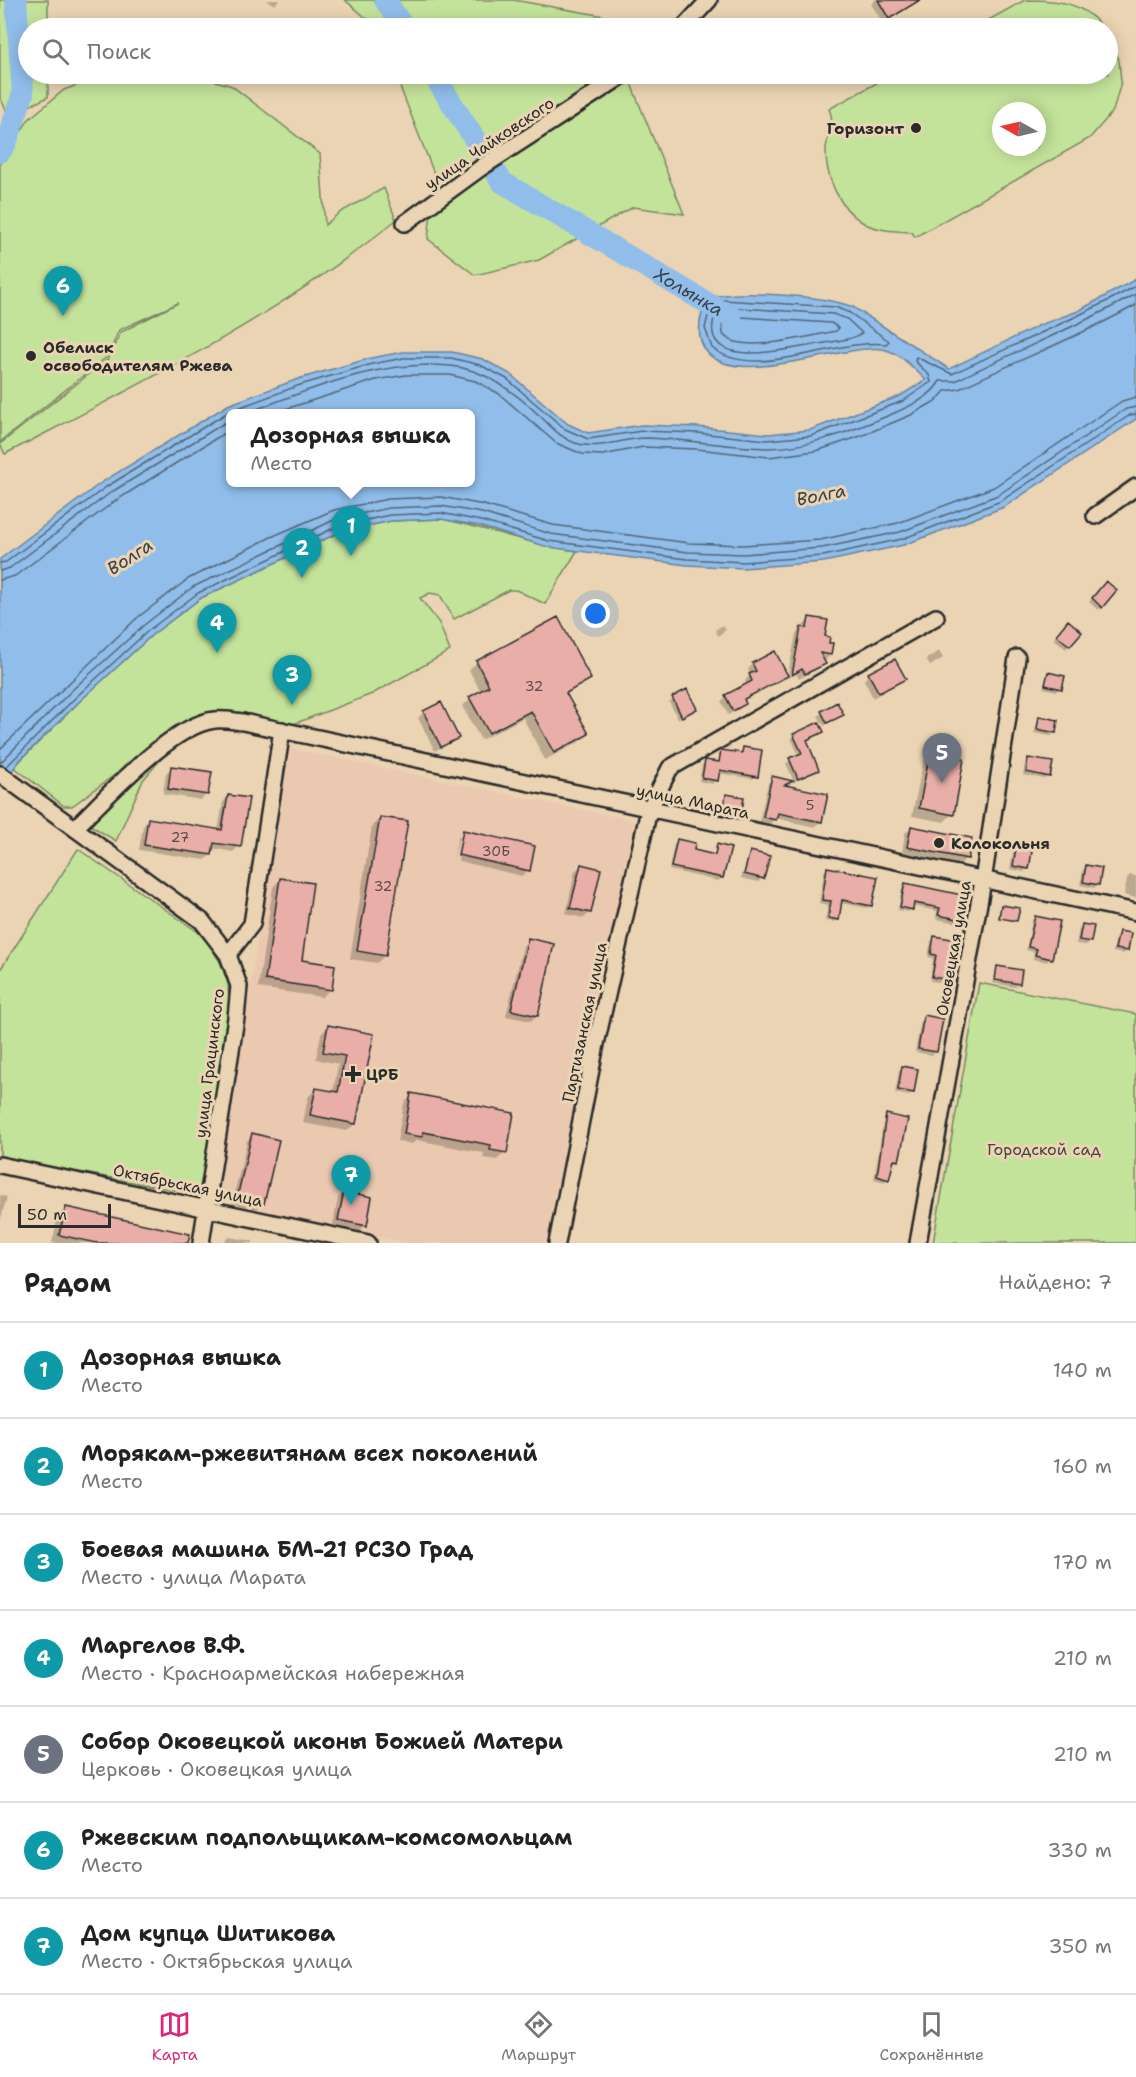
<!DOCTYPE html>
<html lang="ru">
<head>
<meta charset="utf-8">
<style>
  body { margin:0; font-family:"Shantell Sans",sans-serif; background:#f6f6f6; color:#222 }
  .compass { position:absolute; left:992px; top:102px; width:54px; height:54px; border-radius:50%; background:#fff; box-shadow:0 3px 15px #0003; rotate:278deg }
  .scale { position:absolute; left:18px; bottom:15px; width:93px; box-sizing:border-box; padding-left:6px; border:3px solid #2b2b2b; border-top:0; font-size:16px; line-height:21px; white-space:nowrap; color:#2b2b2b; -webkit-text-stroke:4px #ead4b3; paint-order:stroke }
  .you { position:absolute; left:596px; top:614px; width:21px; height:21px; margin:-15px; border:4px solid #fff; border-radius:50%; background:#1a73e8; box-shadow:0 0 0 9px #1a73e833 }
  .badge { display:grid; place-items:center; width:39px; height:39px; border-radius:50%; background:#db2777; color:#fff; font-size:20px; font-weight:700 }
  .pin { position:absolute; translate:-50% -50px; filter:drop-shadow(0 2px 3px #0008) }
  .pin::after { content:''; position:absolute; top:32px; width:21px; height:18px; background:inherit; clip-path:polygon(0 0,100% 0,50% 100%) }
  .popup { position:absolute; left:226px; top:409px; width:249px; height:78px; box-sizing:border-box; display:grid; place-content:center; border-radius:9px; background:#fff; filter:drop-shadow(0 2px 4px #0005); font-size:20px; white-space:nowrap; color:#767676 }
  .popup b { font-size:22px; color:#222 }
  .popup::after { content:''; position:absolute; left:50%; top:100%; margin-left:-12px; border:12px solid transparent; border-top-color:#fff }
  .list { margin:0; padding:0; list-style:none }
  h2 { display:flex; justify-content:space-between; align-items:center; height:78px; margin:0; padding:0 24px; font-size:26px }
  h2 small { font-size:20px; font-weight:400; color:#767676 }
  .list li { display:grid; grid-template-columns:39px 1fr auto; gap:18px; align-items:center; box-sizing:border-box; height:96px; padding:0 24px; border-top:2px solid #e0e0e0 }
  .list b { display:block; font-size:22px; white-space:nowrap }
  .list p { margin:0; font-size:20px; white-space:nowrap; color:#767676 }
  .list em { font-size:20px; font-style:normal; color:#767676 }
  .icon { flex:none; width:33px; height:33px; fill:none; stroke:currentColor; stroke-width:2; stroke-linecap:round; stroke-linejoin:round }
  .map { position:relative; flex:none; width:1136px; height:1243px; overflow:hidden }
  .search { position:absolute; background:#fff; box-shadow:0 3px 15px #0003; left:18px; right:18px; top:18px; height:66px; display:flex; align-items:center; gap:15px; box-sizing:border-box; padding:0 21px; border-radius:33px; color:#767676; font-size:22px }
  .sheet { height:750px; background:#fff }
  nav { display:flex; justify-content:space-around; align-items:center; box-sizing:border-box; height:84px; border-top:2px solid #e0e0e0; background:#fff; font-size:16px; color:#767676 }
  nav a { display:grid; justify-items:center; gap:3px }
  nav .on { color:#db2777 }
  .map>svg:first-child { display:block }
  .built { fill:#eac9b0 }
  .green { fill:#c4e39a; stroke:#788762; stroke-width:1.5; fill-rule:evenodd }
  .water { fill:#90bdea; stroke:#68839e; stroke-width:1.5; fill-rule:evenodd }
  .shadow { fill:#0003 }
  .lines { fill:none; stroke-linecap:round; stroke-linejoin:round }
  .shore { stroke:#536577; stroke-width:1.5 }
  .river { stroke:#90bdea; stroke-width:22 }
  .building { fill:#e9aea8; stroke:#2b2b2b; stroke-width:1.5 }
  .minor-casing { stroke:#2b2b2b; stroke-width:20 }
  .minor { stroke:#ead4b3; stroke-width:15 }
  .poi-dot { fill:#2b2b2b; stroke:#ead4b3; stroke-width:2 }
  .labels { text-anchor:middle; stroke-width:6; stroke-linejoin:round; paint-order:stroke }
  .number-label { font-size:14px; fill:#5a4c4a }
  .poi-label { font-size:16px; font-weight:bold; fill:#2b2b2b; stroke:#ead4b3; text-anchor:start }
  .street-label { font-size:16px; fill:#2b2b2b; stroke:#ead4b3 }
  .park-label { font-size:16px; fill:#42473c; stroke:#ead4b3 }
  .water-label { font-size:18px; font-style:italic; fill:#3a4148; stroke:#ead4b3 }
</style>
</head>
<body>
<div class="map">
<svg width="1136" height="1243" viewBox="0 0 1136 1243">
  <rect width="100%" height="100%" fill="#ead4b3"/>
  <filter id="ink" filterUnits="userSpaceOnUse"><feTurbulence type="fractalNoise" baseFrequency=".0167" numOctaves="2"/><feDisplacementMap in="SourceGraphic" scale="12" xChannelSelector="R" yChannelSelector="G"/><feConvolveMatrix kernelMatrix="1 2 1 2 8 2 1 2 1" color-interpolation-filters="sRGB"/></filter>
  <g filter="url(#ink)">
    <path class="built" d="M288,748L641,822L549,1243H407L232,1203L218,1190Z"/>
    <path class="green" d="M0,0H48V28H28V74H48V97L9,116L0,97Z
      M345,0H513L604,16L609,28H378Z
      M1025,0C1057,0 1082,1 1103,28H974Z
      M1108,34L1119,60L1121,82L1113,111L1090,138L915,237L912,232C896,231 876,231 862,222C839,208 825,176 826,149C827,134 836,124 829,109L893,74H1108ZM1001,111H1037V147H1001Z
      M107,74H193L232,86L320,154L325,225L339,213L384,188L396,220C278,317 140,384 5,454L0,444L108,359L121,332L178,303L119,330L108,356L0,442V163L29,119L64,90Z
      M395,74H627L684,214L633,207L539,260L475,275L428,239L435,176Z
      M441,519C487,528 531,545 577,551L545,604L516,590H509L454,619L440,595L430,593L420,598L439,623L450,651L372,694L291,725L180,727L72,806H64L14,767L80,701L152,635L201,598L340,532L391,521Z
      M161,759L143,780L116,841L88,824L135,776Z
      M78,849L198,932L209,944L220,962L228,984L229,1001L203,1184L191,1193L0,1157V970Z
      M979,983L1136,1014V1243H933Z"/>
    <path class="water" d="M1136,279V419L1004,507L904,545L824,562L743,568L687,565L548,547L479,526L441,519L391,521L340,532L201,598L152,635L80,701L20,760L0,787V559L102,482L228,405L298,379L371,358L403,352H452L483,359L510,374L568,424L588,433L642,425L698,427L768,434L810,430L900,396L926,380C913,368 900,352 882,349C842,343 712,399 700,337C698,322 701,310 710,298C738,289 825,296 853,307L949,369L1040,325L1078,311ZM231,414H471V482H231Z"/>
    <path class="shadow" d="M265,0H279L275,5Z
      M875,0H921L883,23L871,4Z
      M1103,586L1101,607L1098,610L1089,602Z
      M810,618L824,637L830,655L818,669L799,679L796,674L787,678L796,634Z
      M723,625L726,630L718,636L715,630Z
      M1064,626L1080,632L1066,649L1054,639Z
      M939,651L943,658L930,666L926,659Z
      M477,662L589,679L566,695L587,734L579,742L545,760L523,718L481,740L462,706L481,692L469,670Z
      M753,664L786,676L743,701L744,704L739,709L728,715L721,701L747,685L745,681L750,675L748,669Z
      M869,674L904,679L873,698L864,680Z
      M1049,674L1061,688L1057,691L1043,688Z
      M686,691L695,708L678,719L669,702Z
      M837,704L842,714L824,726L818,716Z
      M424,712L457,738L435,751L418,718Z
      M1039,718L1055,732L1051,736L1034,733Z
      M822,732L806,741L818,770L794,782L786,763L799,756L791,738L794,735Z
      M743,748L756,776L753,779L718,773L713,784L699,781L702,765L705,762L717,764L721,752L739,754Z
      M930,754L952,814L944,822L912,816L923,762Z
      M1029,759L1049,776L1045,779L1023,775L1025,763Z
      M172,767L207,794L201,800L163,794L166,773Z
      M773,778L790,782L786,786L826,795L820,822L815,827L775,818L770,824L759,822L768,783Z
      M727,795L740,810L737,813L721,810Z
      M229,796L239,846L233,852L212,848L211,855L205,860L139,850L143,826L149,820L218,831L223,802Z
      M380,818L385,955L377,963L350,959L372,826Z
      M911,828L966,858L961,864L902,853L905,833Z
      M464,832L528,870L522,876L458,861L463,836H460L453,860L458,837Z
      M678,840L692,851L713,856L718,846L722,878L718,881L669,870L674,844Z
      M1018,843L1027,868L1024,872L1010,869L1014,847Z
      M751,852L768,857L759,882L741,878Z
      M581,866L589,913L584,918L566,914L575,871Z
      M1087,867L1097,884L1094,888L1080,885L1083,870Z
      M828,868L871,905L867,908L840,903L837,919L834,922L825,921L828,905L819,903L824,872Z
      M1130,875L1136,876V898L1124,895L1127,878Z
      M280,880L300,961L330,989L322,997L258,988L273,887Z
      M905,885L961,919L957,923L936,919L937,911L912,906L908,912L898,910L902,888Z
      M1035,917L1050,958L1047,962L1033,959L1034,952L1026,950L1032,921Z
      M1082,926L1092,928L1089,942L1086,945L1076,944L1079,929Z
      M1119,933L1127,951L1123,954L1113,952L1116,936Z
      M935,938L948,980L945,983L930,981L933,958L928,957L931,941Z
      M528,940L536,1016L531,1021L506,1016L523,946Z
      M998,967L1018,983L1015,987L992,983Z
      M925,1017L936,1052L932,1055L915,1052L921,1020Z
      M329,1026L372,1035L355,1124L347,1131L303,1123L308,1097L316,1089L333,1093L338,1064L316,1059L321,1034Z
      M903,1068L913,1092L909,1096L895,1093L899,1071Z
      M412,1095L505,1152L497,1160L483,1158L484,1153L417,1140L412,1144L397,1141L404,1103Z
      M887,1116L898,1161L892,1163L885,1182L874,1179L884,1119Z
      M252,1135L262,1203L257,1209L232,1203L247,1141Z
      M344,1192L365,1225L360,1231L333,1225L338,1198Z
      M0,1195L7,1197L0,1222Z
      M66,1208L188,1235L187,1243H52L58,1216Z
      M229,1237L253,1241V1243H222Z"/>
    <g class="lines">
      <path class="shore" d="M723,300L835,307L850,313L889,341L886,344C833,338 757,382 712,348L705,328L710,308Z
        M725,307L833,314L847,319L862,333C851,341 827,342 813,345C784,350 694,372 716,312Z
        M727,316L831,323L839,328L836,331C813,335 738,356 723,334L722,322Z
        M244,414C309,390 379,359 450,366C485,369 514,392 539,415C550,425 560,438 575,443C599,451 621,438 646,438C687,439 727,447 767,448C808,448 848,432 885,417C905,408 929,400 940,381H955C1015,351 1078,327 1136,294
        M270,414L376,380L406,375H450L475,381L498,393L556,443L582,454L603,455L643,447L697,449L769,457L816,451L861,436L911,415L937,400L945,391L959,389C1018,360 1079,337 1136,305
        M0,563L6,562L106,487L230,411L300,385L372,364L404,358H451L480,365L507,379L565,429L588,439L642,431L698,433L767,440L811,436L903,401L931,382L929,375L915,361L916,357L952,374C1013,345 1076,319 1136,286
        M0,571L10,568L110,493L231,419
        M0,580L15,576L115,501L231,429
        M0,749L137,618L188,579L271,537L334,510L388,499L441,497L484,505L553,525L689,543L743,545L820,540L898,523L994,487L1122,401L1136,397
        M0,763L71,691L144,625L193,587L336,519L389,508L441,506L482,513L551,534L688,552L743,554L822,548L900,532L998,495L1126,409L1136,407
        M6,767L76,697L149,630L198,593L338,526L390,515L441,513L481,521L549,541L687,559L743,562L823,556L902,539L1001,501L1130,415L1136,414"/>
      <g class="river">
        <path d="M385,0L404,28"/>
        <path id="s1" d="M433,74L502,182L731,317"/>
        <path d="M0,152L6,143L23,94L16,0"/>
      </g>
    </g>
    <path class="building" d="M878,0H920L889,19Z
      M1106,581L1117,590L1102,608L1092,598Z
      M558,617L591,679L566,693L589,734L554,753L531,711L489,733L469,697L489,686L476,661Z
      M809,617L828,620L825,636L830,637L829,643H833L831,655L820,653L826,664L805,674L802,669L792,675L801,627L807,628Z
      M1068,620L1082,632L1070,646L1056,635Z
      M775,651L788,676L744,699L746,704L733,711L725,695L752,681L749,674L756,671L752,663Z
      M895,659L906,679L879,693L868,673Z
      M1048,672L1065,676L1062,689L1045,685Z
      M687,689L697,709L682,717L672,697Z
      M441,702L459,738L441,747L423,711Z
      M837,702L844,715L827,723L821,711Z
      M1039,716L1058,720L1056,733L1037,729Z
      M819,722L824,732L807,740L819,770L798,779L789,758L802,753L793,734Z
      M743,747L762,750L758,777L720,770L718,781L702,778L705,760L719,762L721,750L742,753Z
      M930,752L964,759L954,815L919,808Z
      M1028,758L1053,762L1050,777L1026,772Z
      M171,766L212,772L208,795L168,789Z
      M772,776L793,781L785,785L828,794L822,822L778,813L776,820L763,817Z
      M726,794L744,797L742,811L724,807Z
      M228,795L249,798L241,847L214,843L212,855L144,845L148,818L222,830Z
      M380,817L408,821L386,956L357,951Z
      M911,826L972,838L968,859L907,847Z
      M463,830L535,846L530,871L458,855Z
      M677,839L695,843L694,850L715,855L717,844L731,848L723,878L671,867Z
      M1017,842L1033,845L1029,869L1013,866Z
      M750,851L770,856L764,879L744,874Z
      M581,864L601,869L591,913L570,908Z
      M1086,865L1102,868L1099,885L1083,882Z
      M827,867L878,877L872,906L842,900L839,920L828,918L831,901L822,900Z
      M280,878L313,883L302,960L335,965L332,990L265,980Z
      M905,883L967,896L962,920L938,915L940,908L914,903L913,910L900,907Z
      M1001,905L1020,908L1017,921L999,918Z
      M1035,916L1060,921L1052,959L1035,955L1037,949L1028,947Z
      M1082,924L1094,926L1091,942L1079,940Z
      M1119,931L1131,933L1128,951L1115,949Z
      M934,936L958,940L950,980L932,977L936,955L931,954Z
      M528,938L554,944L538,1016L511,1010Z
      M997,966L1022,970L1020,984L995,980Z
      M924,1015L943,1019L937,1052L918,1049Z
      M328,1025L374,1034L356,1124L310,1115L316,1088L338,1092L345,1056L323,1052Z
      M902,1066L918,1069L914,1093L898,1090Z
      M411,1093L514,1113L507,1153L490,1150L491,1145L423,1132L422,1137L404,1134Z
      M886,1114L908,1119L899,1161L894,1160L889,1180L877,1176Z
      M252,1133L279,1140L264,1204L237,1198Z
      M344,1191L372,1197L367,1226L338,1220Z
      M66,1207L190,1234L188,1243H97L59,1235Z"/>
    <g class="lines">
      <defs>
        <path id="minor" d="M683,28L709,0
          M405,223L482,167L625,74
          M1095,516L1136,487
          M0,774L202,921L228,955L239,986L236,1018L201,1243
          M75,828C106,798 172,724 215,720C224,719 234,721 243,722L1136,912
          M228,955L252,924L282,730
          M0,1165L368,1243
          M557,1243L596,1044L649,810L670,768L936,617
          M918,1243L983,881L1017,658"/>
      </defs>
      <use href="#minor" class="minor-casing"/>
      <use href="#minor" class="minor"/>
    </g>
  </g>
  <g class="poi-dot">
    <circle cx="916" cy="128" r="6"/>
    <circle cx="31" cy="356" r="6"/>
    <circle cx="939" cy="843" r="6"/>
    <path d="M350 1065h6v6h6v6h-6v6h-6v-6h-6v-6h6z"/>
  </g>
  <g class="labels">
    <g class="number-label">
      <text x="534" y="691">32</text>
      <text x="810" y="810">5</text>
      <text x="180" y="842">27</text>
      <text x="496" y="856">30Б</text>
      <text x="383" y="891">32</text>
    </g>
    <g class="poi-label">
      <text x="904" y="134" text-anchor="end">Горизонт</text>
      <text x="43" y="353">Обелиск<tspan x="43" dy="18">освободителям Ржева</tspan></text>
      <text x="951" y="849">Колокольня</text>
      <text x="366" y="1080">ЦРБ</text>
    </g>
    <g class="street-label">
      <text transform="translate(489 143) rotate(-34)" y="6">улица Чайковского</text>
      <text transform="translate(693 801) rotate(12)" y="6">улица Марата</text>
      <text transform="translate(953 948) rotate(-80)" y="6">Оковецкая улица</text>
      <text transform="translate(584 1022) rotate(-78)" y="6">Партизанская улица</text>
      <text transform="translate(209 1063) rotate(-83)" y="6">улица Грацинского</text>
      <text transform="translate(188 1185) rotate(12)" y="6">Октябрьская улица</text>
    </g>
    <g class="park-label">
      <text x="1044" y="1155">Городской сад</text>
    </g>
    <g class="water-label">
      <text dy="6" stroke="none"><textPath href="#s1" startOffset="345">Холынка</textPath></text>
      <text transform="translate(821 495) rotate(-11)" y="6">Волга</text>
      <text transform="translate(130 557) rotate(-33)" y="6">Волга</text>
    </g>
  </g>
</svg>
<svg class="compass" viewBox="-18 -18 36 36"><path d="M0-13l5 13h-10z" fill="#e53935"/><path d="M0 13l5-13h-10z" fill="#767676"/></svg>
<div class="scale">50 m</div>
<div class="you"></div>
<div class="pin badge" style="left:351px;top:556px;background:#0f9aa8">1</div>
<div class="popup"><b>Дозорная вышка</b>Место</div>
<div class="pin badge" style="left:302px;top:578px;background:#0f9aa8">2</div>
<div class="pin badge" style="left:292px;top:705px;background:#0f9aa8">3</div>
<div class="pin badge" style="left:217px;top:653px;background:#0f9aa8">4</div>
<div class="pin badge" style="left:942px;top:783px;background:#6b7280">5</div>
<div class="pin badge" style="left:63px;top:316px;background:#0f9aa8">6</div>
<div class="pin badge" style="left:351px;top:1205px;background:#0f9aa8">7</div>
<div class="search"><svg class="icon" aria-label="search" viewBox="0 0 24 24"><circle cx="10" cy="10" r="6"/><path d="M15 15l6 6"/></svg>Поиск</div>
</div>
<section class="sheet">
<h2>Рядом<small>Найдено: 7</small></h2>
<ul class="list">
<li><span class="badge" style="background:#0f9aa8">1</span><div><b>Дозорная вышка</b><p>Место</p></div><em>140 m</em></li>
<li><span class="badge" style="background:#0f9aa8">2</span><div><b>Морякам-ржевитянам всех поколений</b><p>Место</p></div><em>160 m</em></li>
<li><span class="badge" style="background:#0f9aa8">3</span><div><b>Боевая машина БМ-21 РСЗО Град</b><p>Место · улица Марата</p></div><em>170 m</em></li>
<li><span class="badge" style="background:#0f9aa8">4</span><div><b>Маргелов В.Ф.</b><p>Место · Красноармейская набережная</p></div><em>210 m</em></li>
<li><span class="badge" style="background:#6b7280">5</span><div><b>Собор Оковецкой иконы Божией Матери</b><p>Церковь · Оковецкая улица</p></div><em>210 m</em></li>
<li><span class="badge" style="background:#0f9aa8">6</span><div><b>Ржевским подпольщикам-комсомольцам</b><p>Место</p></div><em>330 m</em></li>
<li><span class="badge" style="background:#0f9aa8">7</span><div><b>Дом купца Шитикова</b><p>Место · Октябрьская улица</p></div><em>350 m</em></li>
</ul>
</section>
<nav>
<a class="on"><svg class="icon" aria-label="map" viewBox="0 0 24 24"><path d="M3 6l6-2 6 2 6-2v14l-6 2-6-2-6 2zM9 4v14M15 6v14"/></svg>Карта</a>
<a><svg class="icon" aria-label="directions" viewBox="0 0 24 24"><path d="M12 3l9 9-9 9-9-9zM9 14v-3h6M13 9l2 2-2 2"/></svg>Маршрут</a>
<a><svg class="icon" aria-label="saved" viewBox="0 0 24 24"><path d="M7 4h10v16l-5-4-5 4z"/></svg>Сохранённые</a>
</nav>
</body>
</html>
